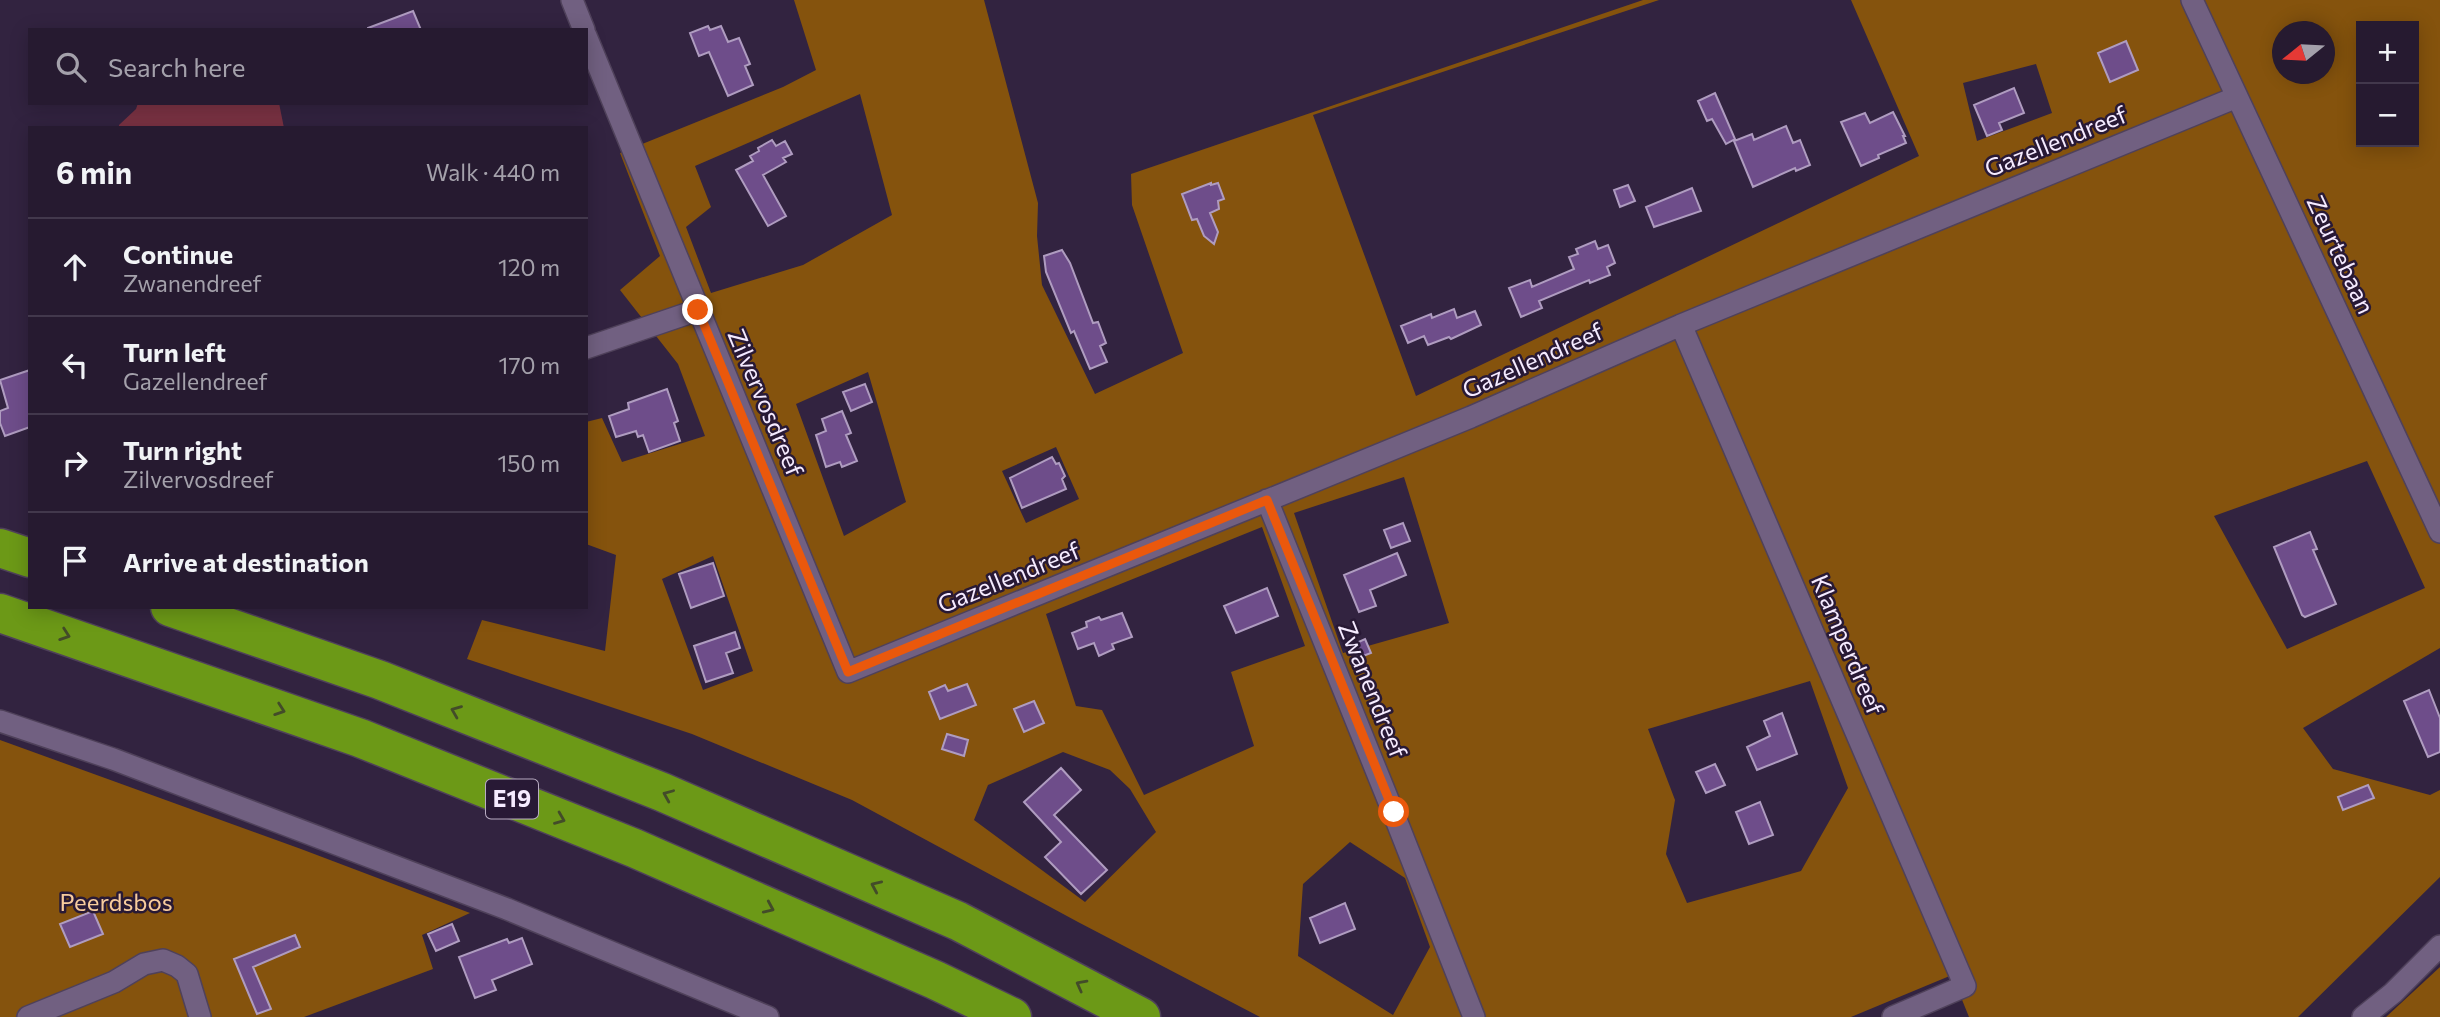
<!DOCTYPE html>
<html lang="en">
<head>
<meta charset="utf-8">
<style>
  body { margin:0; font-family:Commissioner,sans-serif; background:#2e2338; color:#f1f3f6 }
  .controls { position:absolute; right:21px; top:21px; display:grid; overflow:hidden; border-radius:0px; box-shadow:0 4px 18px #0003 }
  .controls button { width:63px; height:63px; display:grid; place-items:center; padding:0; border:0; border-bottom:2px solid #42384c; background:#261a30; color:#f1f3f6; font:35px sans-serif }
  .compass { position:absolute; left:2272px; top:21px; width:63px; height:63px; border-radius:50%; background:#261a30; box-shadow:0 4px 18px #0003; rotate:252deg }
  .stop { position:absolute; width:21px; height:21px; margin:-16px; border:5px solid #ea580c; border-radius:50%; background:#fff }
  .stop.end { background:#ea580c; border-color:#fff; box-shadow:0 2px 7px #0008 }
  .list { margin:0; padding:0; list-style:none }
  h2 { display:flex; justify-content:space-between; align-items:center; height:91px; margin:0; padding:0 28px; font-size:30px }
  h2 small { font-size:23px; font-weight:400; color:#a4a1ab }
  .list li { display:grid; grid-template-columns:46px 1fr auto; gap:21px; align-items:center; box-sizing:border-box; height:98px; padding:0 28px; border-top:2px solid #42384c }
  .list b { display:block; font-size:26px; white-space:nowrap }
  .list p { margin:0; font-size:23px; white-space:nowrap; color:#a4a1ab }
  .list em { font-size:23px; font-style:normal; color:#a4a1ab }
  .icon { flex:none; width:38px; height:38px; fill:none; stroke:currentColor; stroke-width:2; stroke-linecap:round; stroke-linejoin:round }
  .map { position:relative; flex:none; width:2440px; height:1017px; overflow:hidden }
  .search { position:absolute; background:#261a30; box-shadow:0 4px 18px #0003; left:28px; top:28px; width:560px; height:77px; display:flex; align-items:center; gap:18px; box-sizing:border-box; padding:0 24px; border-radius:0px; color:#a4a1ab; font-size:26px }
  .panel { position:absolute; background:#261a30; box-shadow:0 4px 18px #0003; left:28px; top:126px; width:560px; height:483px; border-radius:0px }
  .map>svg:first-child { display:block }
  .forest { fill:#85530d; fill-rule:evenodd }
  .water { fill:#7a3243 }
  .building { fill:#6e4d8a; stroke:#af9cc0; stroke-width:2 }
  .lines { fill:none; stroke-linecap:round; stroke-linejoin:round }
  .minor-casing { stroke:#4f415a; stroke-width:24 }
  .motorway-casing { stroke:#4f415a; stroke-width:41 }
  .minor { stroke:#716081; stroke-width:21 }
  .motorway { stroke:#6c9917; stroke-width:38 }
  .oneway { stroke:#434c29 }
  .route { stroke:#ea580c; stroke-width:9 }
  .labels { text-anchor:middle; stroke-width:5; stroke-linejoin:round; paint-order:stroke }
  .shield { fill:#281935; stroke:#b8acc2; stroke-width:2 }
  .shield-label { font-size:23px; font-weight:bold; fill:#f5ebff }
  .street-label { font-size:24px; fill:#f5ebff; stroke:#281935 }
  .park-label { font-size:24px; fill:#f8cc9d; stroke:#281935 }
</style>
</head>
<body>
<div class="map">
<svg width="2440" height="1017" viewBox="0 0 2440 1017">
  <rect width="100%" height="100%" fill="#322340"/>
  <path class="forest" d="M794,0H984L1038,203L1037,236L1042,285L1095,394L1183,353L1132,205L1131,174L1643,0H1659L1313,115L1416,396L1919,156L1851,0H2440V648L2303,728L2333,769L2430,795L2440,790V877L2298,1017H1969L1952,975L1851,1017H1260L1078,922L852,800L692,734L467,659L482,620L605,651L616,555L586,544V422L602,418L622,462L705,436L678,364L620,290L660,256L620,153L783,87L816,70ZM2361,26H2414V142H2361ZM2282,32H2324V74H2282ZM2036,64L2052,113L1977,141L1963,83ZM860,94L892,215L803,265L711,293L686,227L711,207L695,166ZM868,372L906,502L844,536L796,404ZM1056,447L1079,499L1026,523L1002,471ZM2367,461L2425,588L2287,649L2214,516ZM1404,477L1449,623L1343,653L1294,513ZM1262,527L1305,646L1231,672L1254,746L1144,795L1102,710L1076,706L1046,614ZM713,556L753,671L703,690L662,579ZM1810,681L1848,788L1801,871L1687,903L1666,854L1675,800L1648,729ZM1063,752L1110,770L1130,789L1156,832L1085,902L974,820L988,785ZM1350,842L1405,878L1430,947L1393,1015L1298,956L1303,884Z
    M0,740L301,849L470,913L422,935L433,969L304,1017H0Z
    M2440,967V1017H2386Z"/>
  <path class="water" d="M138,103H279L284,128H119V125L136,109Z"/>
  <path class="building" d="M413,11L421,30H368V28Z
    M708,26L710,30L721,26L728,42L739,38L750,64L745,66L753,85L728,96L709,52L699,56L690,33Z
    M2126,41L2138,70L2110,82L2098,53Z
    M2014,88L2024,113L1999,123L2002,130L1987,136L1974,105Z
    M1715,93L1735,139L1726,144L1712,119L1707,121L1698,101Z
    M1893,112L1905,136H1903L1906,143L1878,155L1879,158L1861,166L1841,122L1865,113L1870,123Z
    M1786,126L1793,143L1800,140L1810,165L1796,171L1795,168L1753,187L1734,141L1752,134L1754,140Z
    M772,140L776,146L785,141L792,154L783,158L786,162L763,175L786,216L768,226L736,170L753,161L750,156L759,151L758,148Z
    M1211,183V185L1218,183L1224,199L1218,201L1219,209L1210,213L1218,232L1214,244L1204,236L1197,219L1192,220L1182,194Z
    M1628,185L1635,201L1620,207L1614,190Z
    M1692,188L1701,211L1654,227L1646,207Z
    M1595,241L1598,249L1608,245L1615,263L1607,267L1610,275L1590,283L1589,280L1539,301L1542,308L1521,317L1509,288L1530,280L1532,287L1574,269L1569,257L1578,254L1576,249Z
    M1062,250L1070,263L1093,323L1098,322L1106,343L1100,346L1107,362L1090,369L1074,331L1071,333L1046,272L1044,256Z
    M1454,309L1457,318L1475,311L1481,325L1451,339L1449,337L1428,345L1424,336L1408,343L1401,326L1431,314L1432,318Z
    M30,370V427L5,436L0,423V411L8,408L0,380Z
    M865,384L872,402L851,411L843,392Z
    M667,389L678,421L674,423L680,441L649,452L643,435L638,437L636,431L616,437L609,416L629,409L628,403Z
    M842,411L851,433L846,435L857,461L842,467L840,462L826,467L816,435L826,431L822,419Z
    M1052,457L1056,464L1059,463L1065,476L1062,479L1066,489L1022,508L1010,478Z
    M1403,523L1410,541L1391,548L1384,530Z
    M2310,532L2317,549L2313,550L2336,604L2305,617L2302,615L2274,547Z
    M1397,553L1406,575L1370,590L1376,606L1359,612L1344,575Z
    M713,563L724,596L691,608L679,574Z
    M1267,588L1278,616L1236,633L1224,606Z
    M1122,613L1132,637L1112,644L1114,649L1099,656L1094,643L1078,649L1072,633L1087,627L1086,622L1099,617L1101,620Z
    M735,632L740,648L726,653L733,673L706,682L694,646Z
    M1365,639L1371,653L1358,658L1352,645Z
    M967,684L976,705L940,719L929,692L945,685L948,691Z
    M2429,690L2440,718V752L2428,757L2404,701Z
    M1034,701L1044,723L1024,732L1014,709Z
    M1782,713L1797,754L1757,770L1747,747L1770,736L1764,721Z
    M947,734L968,740L964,756L942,749Z
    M1715,764L1725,785L1706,793L1696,772Z
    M1061,768L1081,790L1054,815L1107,870L1081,894L1045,857L1061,842L1024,802Z
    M2368,785L2374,798L2343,810L2338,797Z
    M1760,802L1773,835L1749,844L1736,812Z
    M1345,903L1355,929L1320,943L1310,918Z
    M93,911L103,934L70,947L60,924Z
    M452,924L459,941L436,951L428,934Z
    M295,935L300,947L253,967L271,1009L257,1014L234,959Z
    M522,938L532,964L492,980L496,990L475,998L459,957L507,939L509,943Z"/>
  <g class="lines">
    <defs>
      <path id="minor" d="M572,0L584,30
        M2192,0L2440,532
        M586,36L848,672L1471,417L1681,325L2237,97
        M1681,325L1965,986L1893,1017
        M586,348L698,310
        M1267,500L1393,812L1474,1017
        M0,721L113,759L507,909L768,1017
        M28,1017L114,982L144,964L163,960L177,966L187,974L200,1017
        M2363,1017L2393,993L2440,946"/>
      <path id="motorway" d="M0,548L30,558
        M170,607L380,680L662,792L958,921L1141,1017
        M0,613L360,738L634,848L935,980L1012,1017"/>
    </defs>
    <use href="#minor" class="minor-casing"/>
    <use href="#motorway" class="motorway-casing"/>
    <use href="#minor" class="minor"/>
    <use href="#motorway" class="motorway"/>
  </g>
  <defs><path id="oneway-chevron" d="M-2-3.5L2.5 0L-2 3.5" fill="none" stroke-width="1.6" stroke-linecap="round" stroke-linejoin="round" transform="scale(1.75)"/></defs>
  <g class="oneway">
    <use href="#oneway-chevron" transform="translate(65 635) rotate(19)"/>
    <use href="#oneway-chevron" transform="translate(280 710) rotate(19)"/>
    <use href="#oneway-chevron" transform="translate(456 711) rotate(-158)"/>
    <use href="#oneway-chevron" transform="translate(668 795) rotate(-157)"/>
    <use href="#oneway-chevron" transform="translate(560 819) rotate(22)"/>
    <use href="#oneway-chevron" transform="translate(876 886) rotate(-156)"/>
    <use href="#oneway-chevron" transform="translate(769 908) rotate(24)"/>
    <use href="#oneway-chevron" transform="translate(1081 985) rotate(-152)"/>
  </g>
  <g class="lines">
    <path class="route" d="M698,310L848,672L1267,500L1394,812"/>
  </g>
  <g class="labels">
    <rect class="shield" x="486" y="779.5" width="52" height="39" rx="5"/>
    <g class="shield-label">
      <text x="512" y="807">E19</text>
    </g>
    <g class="street-label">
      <text transform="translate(2056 142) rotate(-22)" y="8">Gazellendreef</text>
      <text transform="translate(2340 255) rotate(65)" y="8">Zeurtebaan</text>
      <text transform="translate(1533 361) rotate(-24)" y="8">Gazellendreef</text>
      <text transform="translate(765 403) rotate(67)" y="8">Zilvervosdreef</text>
      <text transform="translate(1009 578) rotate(-22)" y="8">Gazellendreef</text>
      <text transform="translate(1847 645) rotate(67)" y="8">Klamperdreef</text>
      <text transform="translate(1372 690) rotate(68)" y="8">Zwanendreef</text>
    </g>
    <g class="park-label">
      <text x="116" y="911">Peerdsbos</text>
    </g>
  </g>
</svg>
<div class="controls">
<button>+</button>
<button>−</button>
</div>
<svg class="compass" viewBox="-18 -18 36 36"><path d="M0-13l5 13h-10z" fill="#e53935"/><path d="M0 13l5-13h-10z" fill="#a4a1ab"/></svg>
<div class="stop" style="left:1394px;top:812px"></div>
<div class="stop end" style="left:698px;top:310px"></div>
<div class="search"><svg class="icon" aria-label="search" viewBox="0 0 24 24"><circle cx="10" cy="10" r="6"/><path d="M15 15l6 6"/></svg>Search here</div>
<section class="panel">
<h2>6 min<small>Walk · 440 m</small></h2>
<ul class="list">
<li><svg class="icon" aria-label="ahead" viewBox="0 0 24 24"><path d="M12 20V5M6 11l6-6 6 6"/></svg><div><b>Continue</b><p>Zwanendreef</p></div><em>120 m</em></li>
<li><svg class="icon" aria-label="left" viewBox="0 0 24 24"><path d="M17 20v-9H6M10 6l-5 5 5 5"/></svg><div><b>Turn left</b><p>Gazellendreef</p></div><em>170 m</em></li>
<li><svg class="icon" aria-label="right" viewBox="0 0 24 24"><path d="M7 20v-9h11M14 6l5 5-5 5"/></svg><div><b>Turn right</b><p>Zilvervosdreef</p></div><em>150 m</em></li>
<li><svg class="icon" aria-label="arrive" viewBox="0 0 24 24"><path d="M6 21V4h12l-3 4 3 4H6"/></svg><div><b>Arrive at destination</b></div></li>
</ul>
</section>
</div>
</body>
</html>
